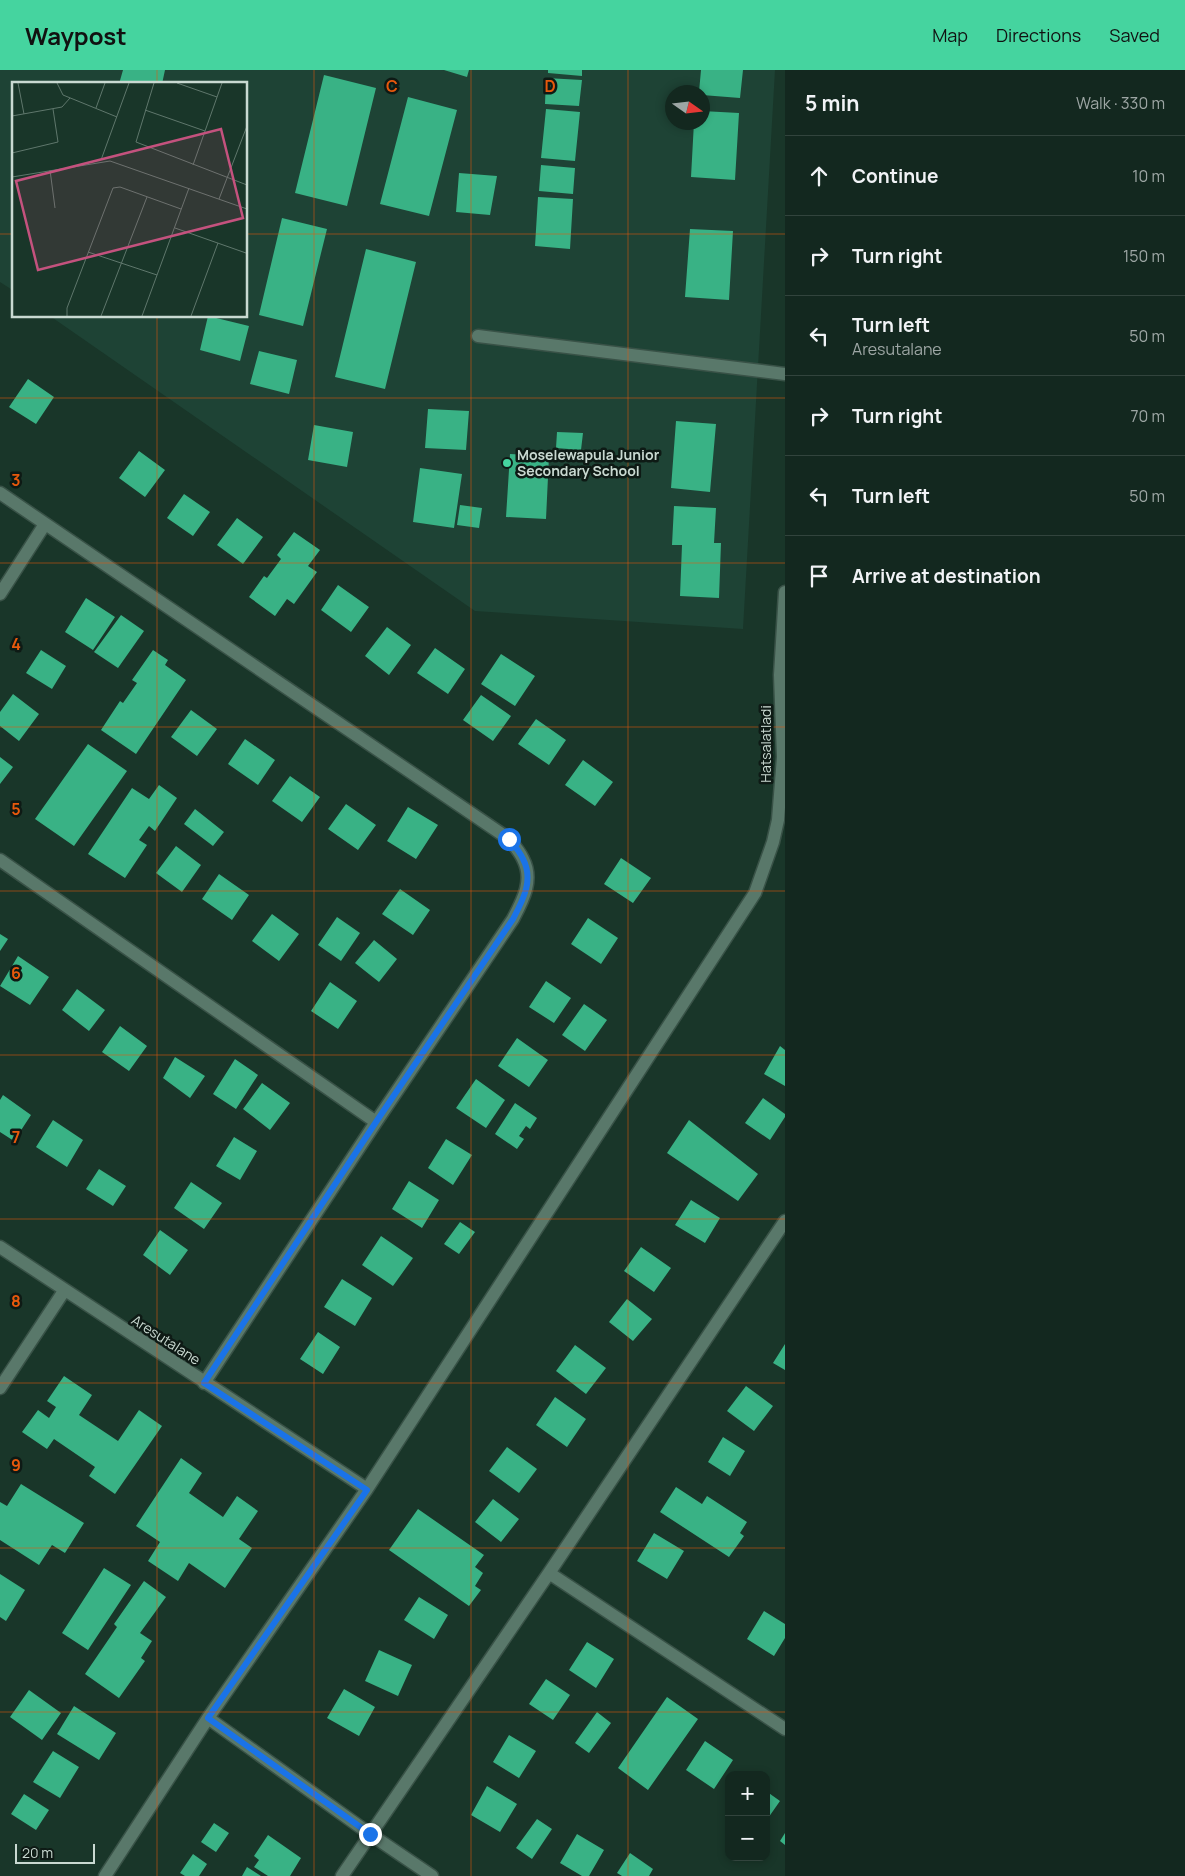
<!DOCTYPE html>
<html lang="en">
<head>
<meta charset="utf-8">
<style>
  body { margin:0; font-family:Manrope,sans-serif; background:#1c3028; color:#f1f3f6 }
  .controls { position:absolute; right:15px; bottom:15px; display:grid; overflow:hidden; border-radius:10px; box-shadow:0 2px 8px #0003 }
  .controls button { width:45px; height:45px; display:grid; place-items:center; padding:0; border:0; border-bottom:1px solid #32443d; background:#13281f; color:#f1f3f6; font:25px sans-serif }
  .compass { position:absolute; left:665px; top:15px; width:45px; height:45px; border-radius:50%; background:#13281f; box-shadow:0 2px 8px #0003; rotate:104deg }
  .scale { position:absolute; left:15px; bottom:12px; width:80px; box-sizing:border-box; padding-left:5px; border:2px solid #c9d9d1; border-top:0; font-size:14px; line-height:18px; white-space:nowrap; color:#c9d9d1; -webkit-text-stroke:4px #0e1a15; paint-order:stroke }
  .stop { position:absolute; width:15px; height:15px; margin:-11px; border:4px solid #1a73e8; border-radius:50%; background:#fff }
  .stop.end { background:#1a73e8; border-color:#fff; box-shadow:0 1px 5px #0008 }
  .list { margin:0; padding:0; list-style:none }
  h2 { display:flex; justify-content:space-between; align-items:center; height:65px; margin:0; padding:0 20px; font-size:21px }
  h2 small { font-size:16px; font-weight:400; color:#9da6a4 }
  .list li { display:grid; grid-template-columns:32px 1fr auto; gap:15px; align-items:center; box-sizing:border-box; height:80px; padding:0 20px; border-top:1px solid #32443d }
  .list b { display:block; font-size:19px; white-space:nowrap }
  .list p { margin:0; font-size:16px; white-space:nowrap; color:#9da6a4 }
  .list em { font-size:16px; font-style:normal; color:#9da6a4 }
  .icon { flex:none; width:28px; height:28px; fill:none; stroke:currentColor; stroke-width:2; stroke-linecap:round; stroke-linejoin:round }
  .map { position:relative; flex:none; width:785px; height:1806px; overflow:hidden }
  header { display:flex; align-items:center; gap:30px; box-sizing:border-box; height:70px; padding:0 25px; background:#45d49f; color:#111 }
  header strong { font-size:24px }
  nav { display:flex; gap:28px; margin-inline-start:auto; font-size:18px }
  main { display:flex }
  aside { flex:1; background:#13281f }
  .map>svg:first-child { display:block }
  .built { fill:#1e4335; fill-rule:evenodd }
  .building { fill:#39b285 }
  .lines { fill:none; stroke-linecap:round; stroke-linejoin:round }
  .minor-casing { stroke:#395247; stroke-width:15 }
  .minor { stroke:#59786a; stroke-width:12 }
  .route { stroke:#1a73e8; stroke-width:6 }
  .grid { fill:none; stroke:#e8590c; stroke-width:1; stroke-opacity:0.55 }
  .poi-dot { fill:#45d49f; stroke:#0e1a15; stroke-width:2 }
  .labels { text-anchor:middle; stroke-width:5; stroke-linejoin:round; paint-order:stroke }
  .poi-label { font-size:14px; font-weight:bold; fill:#c9d9d1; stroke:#0e1a15; text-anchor:start }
  .street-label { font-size:14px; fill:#c9d9d1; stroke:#0e1a15 }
  .inset-road { fill:none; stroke:#5f776c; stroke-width:1 }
  .view { fill:#c4527e; fill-opacity:0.15; stroke:#c4527e; stroke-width:2.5 }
  .inset-edge { fill:none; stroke:#c9d9d1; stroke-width:2.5 }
  .grid-label { font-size:16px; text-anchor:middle; font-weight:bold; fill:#e8590c; stroke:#0e1a15; stroke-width:5; stroke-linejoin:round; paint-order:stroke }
</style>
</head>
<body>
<header>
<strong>Waypost</strong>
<nav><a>Map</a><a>Directions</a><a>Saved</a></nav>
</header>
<main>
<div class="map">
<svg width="785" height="1806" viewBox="0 0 785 1806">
  <rect width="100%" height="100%" fill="#193629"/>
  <path class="built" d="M0,0H775L743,559L475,541L50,246H246V14H14V221L0,212ZM672,22H702V52H672Z"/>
  <path class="building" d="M123,0H165L162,14H119Z
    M444,0H469L467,7Z
    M548,0H582V6L548,3Z
    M701,0H743L740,28L702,25V22H699Z
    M324,5L376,18L347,136L295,123Z
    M546,8L582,10L579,36L545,34Z
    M408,27L457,40L429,146L380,134Z
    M546,39L580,42L575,91L541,88Z
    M702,41L739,43L735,110L691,107L694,52H702Z
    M541,95L575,98L573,124L539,121Z
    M459,103L497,106L490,145L456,142Z
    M538,127L573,129L570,179L535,176Z
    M282,148L327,159L303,256L259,245Z
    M690,159L733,161L729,230L685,227Z
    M366,179L416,192L385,319L335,307Z
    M208,246L249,256L240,291L200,280Z
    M259,281L297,290L289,324L250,314Z
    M28,309L54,327L36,354L9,337Z
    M428,339L469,341L466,380L425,378Z
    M676,351L716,354L710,422L671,418Z
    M314,355L353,362L347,397L308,390Z
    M557,362L583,363L581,380L556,378Z
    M139,381L165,400L145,427L119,408Z
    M510,384L549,386L546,449L506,447Z
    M420,398L462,404L454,458L413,452Z
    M184,424L210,442L193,466L167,448Z
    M460,435L482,438L479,458L457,455Z
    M674,436L716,438L714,473H721L719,528L680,526L682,475H672Z
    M237,448L263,467L243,494L217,475Z
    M294,462L320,480L308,496L317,502L294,534L287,529L275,546L249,527L264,506L267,508L281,489L277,485Z
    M338,515L369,537L351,562L321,540Z
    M86,528L115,547L93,580L65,562Z
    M121,545L144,561L118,598L94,582Z
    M387,557L411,575L389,605L365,586Z
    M435,578L465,599L448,624L417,603Z
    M41,580L66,596L52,619L26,603Z
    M153,580L168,590L165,595L186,610L136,684L101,660L120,631L123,633L137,613L132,610Z
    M501,584L535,606L515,636L481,614Z
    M13,624L39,644L19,671L0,656V642Z
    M481,625L511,646L493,671L463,650Z
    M191,640L217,659L197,686L171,667Z
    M536,649L566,670L549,695L518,674Z
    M245,669L275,690L258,715L228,694Z
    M88,674L127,701L74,776L35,749Z
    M0,687L13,697L0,714Z
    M583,690L613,712L595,736L565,715Z
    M290,706L320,727L302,752L272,731Z
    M159,715L177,728L155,761L149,756L139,770L147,775L125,808L88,784L132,718L149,729Z
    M346,734L376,755L358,780L328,759Z
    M408,737L438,755L416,789L387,771Z
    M195,739L224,762L213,776L184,754Z
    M176,776L201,795L182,822L156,803Z
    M621,788L651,808L633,833L604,814Z
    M219,804L249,825L232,850L202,829Z
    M400,819L430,840L413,865L382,844Z
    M272,844L299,864L279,891L252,871Z
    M337,847L360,863L341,891L318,875Z
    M588,848L618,868L601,894L571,874Z
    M0,864L8,869L0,881Z
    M374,870L397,889L379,912L355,893Z
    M18,886L49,907L30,935L0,916Z
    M546,911L571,928L554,953L529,937Z
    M330,912L357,931L338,959L311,941Z
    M77,919L105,940L89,961L62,940Z
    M584,934L607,950L585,981L562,965Z
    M120,956L147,976L129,1001L102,982Z
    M517,968L548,990L529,1017L498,996Z
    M780,976L785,980V1016L764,1004Z
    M175,987L205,1006L190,1028L163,1008Z
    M235,989L258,1005L236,1039L213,1024Z
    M476,1009L505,1030L486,1058L456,1038Z
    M262,1013L290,1033L270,1060L243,1039Z
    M3,1025L31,1045L14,1071L0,1062V1030Z
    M763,1028L785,1044V1047L770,1070L745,1053Z
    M515,1033L537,1048L530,1059L526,1056L519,1066L524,1069L517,1079L495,1064Z
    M53,1050L83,1070L67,1097L36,1077Z
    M689,1050L758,1104L738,1131L667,1083Z
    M234,1067L257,1081L240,1110L216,1096Z
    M446,1069L472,1085L453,1115L428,1098Z
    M99,1099L126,1116L113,1136L86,1119Z
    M409,1111L439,1130L422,1158L392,1139Z
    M191,1112L222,1133L204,1159L174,1138Z
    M691,1130L720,1148L705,1173L675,1155Z
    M460,1152L475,1162L459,1184L444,1174Z
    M160,1160L188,1180L170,1205L143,1185Z
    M381,1166L413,1188L393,1216L362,1195Z
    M641,1177L671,1198L654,1222L624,1201Z
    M342,1209L372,1228L355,1256L324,1237Z
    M627,1229L652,1249L633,1271L609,1252Z
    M318,1262L340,1277L323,1304L300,1289Z
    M785,1274V1300L773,1293Z
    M575,1275L606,1298L586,1324L556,1301Z
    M64,1306L92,1325L79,1345L118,1371L139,1340L162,1356L115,1424L89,1406L95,1397L54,1369L47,1379L22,1362L38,1340L49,1348L56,1337L47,1331Z
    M746,1316L773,1336L754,1361L727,1341Z
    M555,1327L586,1349L567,1377L536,1355Z
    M723,1367L745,1381L730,1406L708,1392Z
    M507,1377L537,1399L519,1423L489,1401Z
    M181,1388L202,1403L189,1423L223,1447L237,1426L258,1441L239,1469L252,1478L225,1518L189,1493L178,1511L148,1491L160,1472L136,1456Z
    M21,1414L84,1453L65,1483L52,1475L39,1495L0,1470V1432L7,1436Z
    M676,1417L702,1434L707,1426L747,1452L740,1463L744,1466L729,1487L660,1442Z
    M493,1429L519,1449L501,1472L475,1452Z
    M418,1439L484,1485L475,1497L483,1503L475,1516L481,1520L469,1536L389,1480Z
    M654,1463L684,1481L667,1509L637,1491Z
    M104,1498L131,1515L88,1580L62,1563Z
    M0,1504L25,1520L6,1551L0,1547Z
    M144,1511L166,1527L140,1563L152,1571L141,1588L145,1591L119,1628L85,1604L117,1557L114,1554Z
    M419,1527L448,1545L434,1569L404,1550Z
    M764,1541L785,1554V1568L774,1586L747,1569Z
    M587,1572L614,1589L596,1618L569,1600Z
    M379,1580L412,1595L398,1626L365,1611Z
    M546,1609L570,1625L553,1650L529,1634Z
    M344,1619L375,1637L359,1666L327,1648Z
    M29,1620L61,1643L42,1670L10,1647Z
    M667,1627L698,1649L648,1720L618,1698Z
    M74,1636L116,1663L99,1690L57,1664Z
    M597,1642L611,1653L589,1683L575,1673Z
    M509,1665L536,1681L519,1708L493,1692Z
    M705,1671L733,1690L714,1719L686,1700Z
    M53,1681L79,1697L60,1728L33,1712Z
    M487,1716L517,1734L500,1762L471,1745Z
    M766,1721L780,1731L766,1751Z
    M24,1724L49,1740L36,1760L11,1744Z
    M537,1749L552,1759L532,1789L516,1778Z
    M214,1753L229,1763L216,1782L201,1772Z
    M785,1763V1775L780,1771Z
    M577,1764L604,1780L589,1806H582L560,1793Z
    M268,1765L301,1788L290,1806H268L254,1797L259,1790L254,1786Z
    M630,1783L653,1799L649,1806H622L617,1803Z
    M193,1784L207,1794L199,1806H185L180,1803Z
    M247,1797L261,1806H242Z"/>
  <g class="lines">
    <defs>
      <path id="minor" d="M478,266L785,304
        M0,423L509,769C514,775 520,782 523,789C534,810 523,830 513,849L376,1052L204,1313
        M0,524L45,454
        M0,790L376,1052
        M0,1177L367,1419
        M0,1318L64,1221
        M549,1503L785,1659
        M208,1648L370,1764L432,1806
        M105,1806L208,1648L367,1419L755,823L773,772L778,750L783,687L780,605L785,522
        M342,1806L549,1503L785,1151"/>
    </defs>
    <use href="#minor" class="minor-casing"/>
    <use href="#minor" class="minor"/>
  </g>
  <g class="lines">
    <path class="route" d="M370,1764L208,1648L367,1420L204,1313L376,1052L513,849C523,830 534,810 523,789C520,782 514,775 509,769"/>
  </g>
  <path class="grid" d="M157,0V14M314,0V1806M471,0V1806M628,0V1806M0,164H14M246,164H785M157,246V1806M0,328H785M0,493H785M0,657H785M0,821H785M0,985H785M0,1149H785M0,1313H785M0,1478H785M0,1642H785"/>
  <circle class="poi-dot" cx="507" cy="393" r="5"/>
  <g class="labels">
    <g class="poi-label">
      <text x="517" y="390">Moselewapula Junior<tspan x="517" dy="16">Secondary School</tspan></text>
    </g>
    <g class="street-label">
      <text transform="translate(766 674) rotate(-90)" y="5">Hatsalatladi</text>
      <text transform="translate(166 1270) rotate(33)" y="5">Aresutalane</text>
    </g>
  </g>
  <g transform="translate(12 12)">
    <rect width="235" height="235" fill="#193629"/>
    <path class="inset-road" d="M6,1L12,32M45,1L51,13L105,35M142,1L124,60L235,103M165,1L205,15M84,26L93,1M133,28L193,49M0,34L50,25L58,16M0,71L46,60L41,27M89,78L117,1M181,83L210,1M38,88L43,126M0,95L98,79L235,127M207,117L235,44M163,146L234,171M76,170L145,193M55,234V226L101,106L108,105L169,127M89,234L135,115M130,234L177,106M179,234L206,161"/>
    <path class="view" d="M209,47L231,136L26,188L4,99Z"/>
    <rect width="235" height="235" class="inset-edge"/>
  </g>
  <g class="grid-label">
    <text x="392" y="22">C</text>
    <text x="550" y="22">D</text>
    <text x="16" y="416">3</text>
    <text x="16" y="580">4</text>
    <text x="16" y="745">5</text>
    <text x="16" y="909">6</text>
    <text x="16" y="1073">7</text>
    <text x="16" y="1237">8</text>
    <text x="16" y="1401">9</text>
  </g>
</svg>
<div class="controls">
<button>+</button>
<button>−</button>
</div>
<svg class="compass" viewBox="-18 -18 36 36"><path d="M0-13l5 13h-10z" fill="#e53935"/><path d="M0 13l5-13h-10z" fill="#9da6a4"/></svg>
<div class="scale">20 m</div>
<div class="stop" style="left:509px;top:769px"></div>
<div class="stop end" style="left:370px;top:1764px"></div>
</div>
<aside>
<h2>5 min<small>Walk · 330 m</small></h2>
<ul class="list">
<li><svg class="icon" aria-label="ahead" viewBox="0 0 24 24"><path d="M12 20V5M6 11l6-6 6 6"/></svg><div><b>Continue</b></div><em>10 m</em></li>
<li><svg class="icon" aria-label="right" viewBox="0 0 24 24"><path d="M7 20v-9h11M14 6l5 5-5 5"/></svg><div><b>Turn right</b></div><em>150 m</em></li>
<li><svg class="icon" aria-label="left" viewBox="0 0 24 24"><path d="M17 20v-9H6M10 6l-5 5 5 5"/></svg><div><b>Turn left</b><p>Aresutalane</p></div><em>50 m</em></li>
<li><svg class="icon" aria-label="right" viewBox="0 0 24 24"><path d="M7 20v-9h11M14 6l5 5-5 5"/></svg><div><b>Turn right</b></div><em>70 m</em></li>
<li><svg class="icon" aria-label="left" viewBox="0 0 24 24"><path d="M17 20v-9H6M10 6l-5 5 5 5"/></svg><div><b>Turn left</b></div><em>50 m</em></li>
<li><svg class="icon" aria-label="arrive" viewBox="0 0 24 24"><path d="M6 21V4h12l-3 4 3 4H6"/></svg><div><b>Arrive at destination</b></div></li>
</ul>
</aside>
</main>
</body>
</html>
